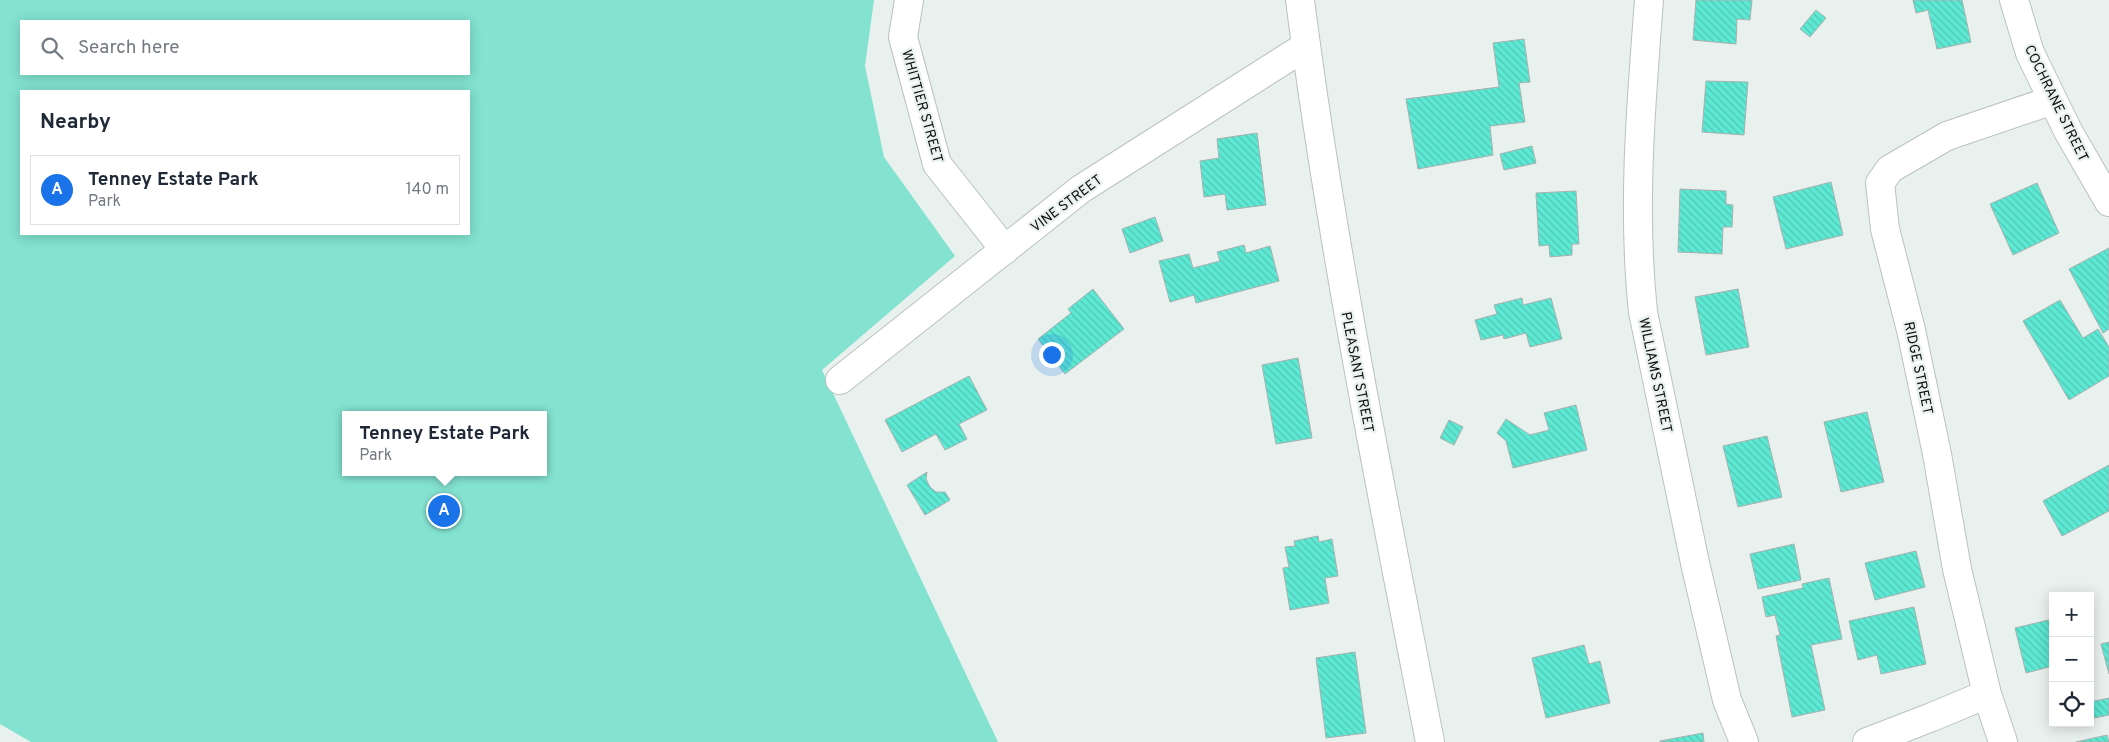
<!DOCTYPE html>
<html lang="en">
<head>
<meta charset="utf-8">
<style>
  body { margin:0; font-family:Overpass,sans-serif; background:#f6f6f7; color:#1f2937 }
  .controls { position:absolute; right:15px; bottom:15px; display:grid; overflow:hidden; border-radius:0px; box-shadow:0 2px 12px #0003 }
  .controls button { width:45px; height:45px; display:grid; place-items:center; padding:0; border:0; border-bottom:1px solid #e0e1e3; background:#fff; color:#1f2937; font:25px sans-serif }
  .you { position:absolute; left:1051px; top:354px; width:18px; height:18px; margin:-12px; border:4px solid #fff; border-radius:50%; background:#1a73e8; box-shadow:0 0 0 8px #1a73e833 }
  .badge { display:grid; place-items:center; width:32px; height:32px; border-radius:50%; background:#1a73e8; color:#fff; font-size:16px; font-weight:700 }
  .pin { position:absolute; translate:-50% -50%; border:2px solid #fff; box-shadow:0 1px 5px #0006 }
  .popup { position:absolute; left:342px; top:411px; width:205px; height:65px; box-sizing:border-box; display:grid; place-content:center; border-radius:0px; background:#fff; filter:drop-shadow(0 1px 4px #0005); font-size:16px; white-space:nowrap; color:#747a83 }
  .popup b { font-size:19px; color:#1f2937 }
  .popup::after { content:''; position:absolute; left:50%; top:100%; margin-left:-10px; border:10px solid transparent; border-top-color:#fff }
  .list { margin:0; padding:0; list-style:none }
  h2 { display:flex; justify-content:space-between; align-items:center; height:65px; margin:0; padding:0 20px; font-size:21px }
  h2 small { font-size:16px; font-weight:400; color:#747a83 }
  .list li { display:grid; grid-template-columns:32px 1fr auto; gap:15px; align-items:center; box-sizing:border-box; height:70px; margin:0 10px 10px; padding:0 10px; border:1px solid #e0e1e3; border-radius:0px }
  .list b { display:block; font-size:19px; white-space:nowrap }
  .list p { margin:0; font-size:16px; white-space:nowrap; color:#747a83 }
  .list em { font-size:16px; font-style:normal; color:#747a83 }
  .icon { flex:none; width:28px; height:28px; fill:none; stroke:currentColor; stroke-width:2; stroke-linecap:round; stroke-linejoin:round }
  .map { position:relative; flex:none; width:2109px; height:742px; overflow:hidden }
  .search { position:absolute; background:#fff; box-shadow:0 2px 12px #0003; left:20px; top:20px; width:450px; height:55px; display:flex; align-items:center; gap:12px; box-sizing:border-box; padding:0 18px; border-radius:0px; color:#747a83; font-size:19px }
  .panel { position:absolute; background:#fff; box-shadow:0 2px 12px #0003; left:20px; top:90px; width:450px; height:145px; border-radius:0px }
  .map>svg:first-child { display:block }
  .green { fill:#83e2d0; fill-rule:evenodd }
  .building { fill:url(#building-back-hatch); stroke:#a9b0af }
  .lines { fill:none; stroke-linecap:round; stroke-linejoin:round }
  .minor-casing { stroke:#bac2c0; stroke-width:30 }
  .major-casing { stroke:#bac2c0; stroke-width:30 }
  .minor { stroke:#fff; stroke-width:28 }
  .major { stroke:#fff; stroke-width:28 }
  .labels { text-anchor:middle; stroke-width:4.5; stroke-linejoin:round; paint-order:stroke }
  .street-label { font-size:14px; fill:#0f1111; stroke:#e9f1ef }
</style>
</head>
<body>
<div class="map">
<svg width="2109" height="742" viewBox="0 0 2109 742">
  <defs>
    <pattern id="building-back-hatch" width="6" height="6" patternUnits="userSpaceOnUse" patternTransform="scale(1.25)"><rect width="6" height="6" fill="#5de9d3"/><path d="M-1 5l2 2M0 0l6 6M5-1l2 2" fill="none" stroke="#50c7b4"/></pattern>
  </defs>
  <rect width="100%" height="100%" fill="#e9f1ef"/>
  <path class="green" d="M0,0H874L865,66L884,157L955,256L822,370L998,742H31L0,724ZM21,21H469V74H21ZM21,91H469V234H21ZM345,415H543V472H345Z"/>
  <path class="building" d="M1696,0H1752L1750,20L1737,19L1736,44L1693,40Z
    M1913,0H1962L1971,42L1937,49L1928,10L1916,13Z
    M1816,10L1826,18L1810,37L1800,29Z
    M1524,39L1530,82L1519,83L1525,122L1490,126L1493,155L1418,169L1406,99L1499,87L1493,43Z
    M1706,81L1748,82L1744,135L1702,132Z
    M1257,133L1266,205L1227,210L1225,194L1204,197L1200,161L1219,158L1217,139Z
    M1532,146L1536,163L1504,170L1500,154Z
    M1831,182L1843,235L1786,249L1773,197Z
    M2037,183L2059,233L2013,255L1990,204Z
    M1680,189L1726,191V204L1733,205L1732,227H1723L1722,254L1678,252Z
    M1576,191L1579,244H1572V255L1550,257L1549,245L1539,246L1536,193Z
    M1155,217L1163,241L1130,253L1122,229Z
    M1244,245L1246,253L1270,246L1279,281L1196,303L1194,295L1170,302L1159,261L1189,254L1193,268L1220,261L1217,252Z
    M2109,248V329L2103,333L2069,269Z
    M1093,289L1124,329L1065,374L1038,339L1071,313L1068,309Z
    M1738,289L1749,347L1706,355L1695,297Z
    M1522,298L1523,305L1551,298L1562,339L1530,347L1526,333L1504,339L1503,335L1481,340L1475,320L1497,314L1494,305Z
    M2060,300L2083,338L2098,329L2109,347V376L2069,400L2023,321Z
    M1298,358L1312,438L1276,444L1262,365Z
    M969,376L987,410L959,424L967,439L945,450L936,434L902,452L885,420Z
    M1576,405L1587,450L1513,468L1506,441L1497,433L1506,419L1530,435L1549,430L1544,413Z
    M1867,412L1884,482L1841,492L1824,422Z
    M1449,420L1463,427L1454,445L1440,438Z
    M1767,436L1782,497L1738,507L1723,446Z
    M2109,465V511L2062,536L2043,501Z
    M927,472L926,479L930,487L936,492H945L950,500L925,515L907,485Z
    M1318,536L1319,542L1332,539L1338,576L1325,578L1329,603L1290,610L1283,568L1289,567L1285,547L1295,546L1294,541Z
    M1794,544L1801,580L1758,589L1750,554Z
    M1916,551L1925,587L1875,600L1865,563Z
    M1829,578L1842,639L1811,645L1825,710L1792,717L1776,636L1780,635L1775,615L1766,617L1762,597L1803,588L1802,584Z
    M1914,607L1926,664L1881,674L1877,655L1858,660L1849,621Z
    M2053,619V666L2026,673L2015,628Z
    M2109,642V674L2101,644Z
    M1584,645L1589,664L1600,661L1610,703L1546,718L1532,658Z
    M1355,652L1366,733L1326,738L1316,658Z
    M2109,698V715L2094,718L2090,702Z
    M1703,733L1704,742H1660V741Z
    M2107,735L2109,742H2076Z"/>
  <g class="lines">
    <defs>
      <path id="minor" d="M909,0L903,37L937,164L1005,250
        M1649,0C1641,104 1632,208 1643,312L1695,563L1727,700L1744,742
        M2014,0L2030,53L2068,131L2109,202
        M840,380L1081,189L1306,46
        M1867,742L1932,717L1987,694
        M2003,742L1987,694L1957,569L1937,454L1911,330L1885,229L1880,183L1890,169L1947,136L2053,100"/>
      <path id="major" d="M1300,0C1332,249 1382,495 1430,742"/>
    </defs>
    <use href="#minor" class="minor-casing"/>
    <use href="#major" class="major-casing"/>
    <use href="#minor" class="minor"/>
    <use href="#major" class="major"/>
  </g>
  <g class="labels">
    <g class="street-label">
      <text transform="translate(2057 103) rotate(64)" y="5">COCHRANE STREET</text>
      <text transform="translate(923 106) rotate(74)" y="5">WHITTIER STREET</text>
      <text transform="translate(1066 203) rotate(-37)" y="5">VINE STREET</text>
      <text transform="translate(1919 368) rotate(78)" y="5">RIDGE STREET</text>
      <text transform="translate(1358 372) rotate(79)" y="5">PLEASANT STREET</text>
      <text transform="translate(1656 375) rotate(78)" y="5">WILLIAMS STREET</text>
    </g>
  </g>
</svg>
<div class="controls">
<button>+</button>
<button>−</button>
<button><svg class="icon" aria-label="locate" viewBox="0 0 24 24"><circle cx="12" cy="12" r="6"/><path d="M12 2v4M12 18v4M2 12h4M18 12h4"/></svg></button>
</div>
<div class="you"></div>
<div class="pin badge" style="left:444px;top:511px">A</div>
<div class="popup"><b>Tenney Estate Park</b>Park</div>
<div class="search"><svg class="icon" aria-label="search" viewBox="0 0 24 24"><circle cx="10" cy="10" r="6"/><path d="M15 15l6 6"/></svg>Search here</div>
<section class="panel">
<h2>Nearby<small></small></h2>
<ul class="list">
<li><span class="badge">A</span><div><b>Tenney Estate Park</b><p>Park</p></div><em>140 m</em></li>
</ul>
</section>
</div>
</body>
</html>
